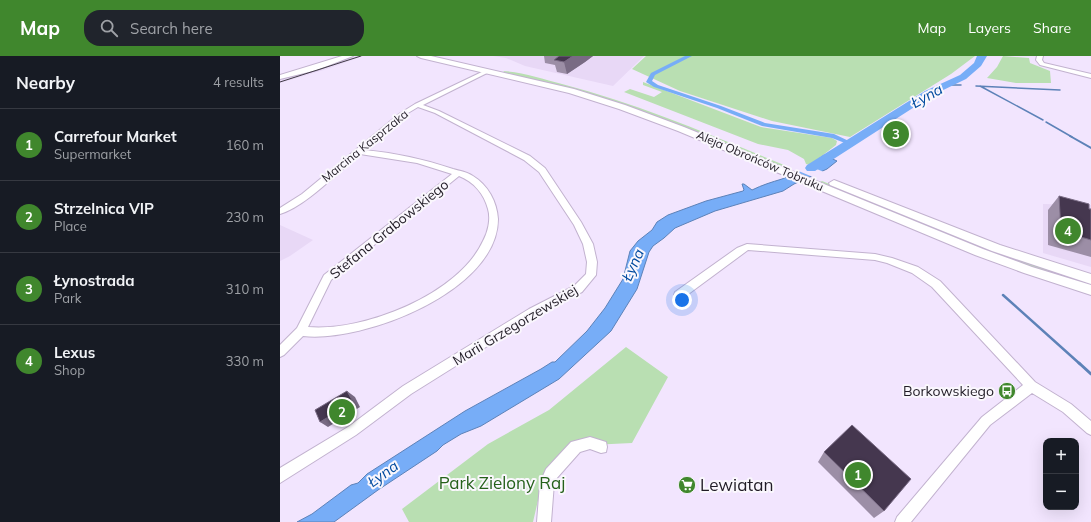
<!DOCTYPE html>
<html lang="en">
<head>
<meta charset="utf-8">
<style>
  body { margin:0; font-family:Mulish,sans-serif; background:#20242c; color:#f1f3f6 }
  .controls { position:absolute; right:12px; bottom:12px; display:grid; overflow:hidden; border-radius:8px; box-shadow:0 4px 16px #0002 }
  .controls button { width:36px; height:36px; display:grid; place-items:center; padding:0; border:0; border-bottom:1px solid #363941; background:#171b24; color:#f1f3f6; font:20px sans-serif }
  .you { position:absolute; left:402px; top:244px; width:14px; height:14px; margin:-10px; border:3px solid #fff; border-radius:50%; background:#1a73e8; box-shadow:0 0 0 6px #1a73e833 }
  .badge { display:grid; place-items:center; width:26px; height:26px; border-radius:50%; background:#40872d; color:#fff; font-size:13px; font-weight:700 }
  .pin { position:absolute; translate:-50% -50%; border:2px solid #fff; box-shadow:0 1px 4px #0006 }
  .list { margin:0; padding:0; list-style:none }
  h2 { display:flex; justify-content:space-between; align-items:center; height:52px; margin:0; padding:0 16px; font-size:17px }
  h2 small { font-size:13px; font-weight:400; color:#9ea1a6 }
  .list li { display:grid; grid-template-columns:26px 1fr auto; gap:12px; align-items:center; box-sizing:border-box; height:72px; padding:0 16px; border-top:1px solid #363941 }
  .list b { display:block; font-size:15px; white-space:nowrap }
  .list p { margin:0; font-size:13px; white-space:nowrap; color:#9ea1a6 }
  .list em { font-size:13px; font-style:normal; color:#9ea1a6 }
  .icon { flex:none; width:22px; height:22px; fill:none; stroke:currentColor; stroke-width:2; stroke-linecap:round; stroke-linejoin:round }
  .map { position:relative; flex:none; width:811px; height:466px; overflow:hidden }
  header { display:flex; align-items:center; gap:24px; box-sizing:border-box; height:56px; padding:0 20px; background:#40872d; color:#fff }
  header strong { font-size:19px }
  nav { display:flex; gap:22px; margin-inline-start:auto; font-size:14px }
  .search { width:280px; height:36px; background:#20242c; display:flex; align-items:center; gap:10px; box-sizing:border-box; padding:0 14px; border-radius:16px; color:#9ea1a6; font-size:15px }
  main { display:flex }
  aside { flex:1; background:#171b24 }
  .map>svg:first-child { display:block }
  .built { fill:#e8d8f6 }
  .green { fill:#b9dfb2 }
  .water { fill:#77adf7; stroke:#5d82b8 }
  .pier { fill:#f2e5fe }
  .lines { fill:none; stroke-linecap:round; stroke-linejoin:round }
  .stream-far3 { stroke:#5d82b8; stroke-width:1.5 }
  .stream-far2 { stroke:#5d82b8; stroke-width:2 }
  .stream-far1 { stroke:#5d82b8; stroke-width:2.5 }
  .stream { stroke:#5d82b8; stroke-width:3 }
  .canal { fill:#77adf7; fill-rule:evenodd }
  .river { fill:#77adf7; fill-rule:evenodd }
  .minor-casing { stroke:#c2b2cf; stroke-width:2 }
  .major-casing { stroke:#c2b2cf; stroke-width:2 }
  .minor { fill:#fff; fill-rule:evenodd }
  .major { fill:#fff; fill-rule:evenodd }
  .tram { stroke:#403a46; stroke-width:1 }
  .wall { fill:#9c8ea6 }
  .shaded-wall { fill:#796b84 }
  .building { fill:#45374f; stroke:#796b84 }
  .labels { text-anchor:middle; stroke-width:4; stroke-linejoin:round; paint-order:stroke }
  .far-street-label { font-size:12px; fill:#211c26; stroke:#faf7fd }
  .street-label { font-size:14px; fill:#211c26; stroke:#faf7fd }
  .poi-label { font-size:14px; fill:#211c26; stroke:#faf7fd; text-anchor:end }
  .water-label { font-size:15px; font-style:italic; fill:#004b9f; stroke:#faf7fd }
  .near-park-label { font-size:17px; fill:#25611a; stroke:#faf7fd }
  .near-poi-label { font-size:17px; fill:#211c26; stroke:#faf7fd; text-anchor:start }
</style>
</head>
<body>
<header>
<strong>Map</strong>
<div class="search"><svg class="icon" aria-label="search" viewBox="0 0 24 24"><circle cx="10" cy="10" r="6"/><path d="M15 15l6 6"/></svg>Search here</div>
<nav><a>Map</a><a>Layers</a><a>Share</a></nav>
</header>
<main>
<aside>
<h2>Nearby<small>4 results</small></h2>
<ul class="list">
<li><span class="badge">1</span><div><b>Carrefour Market</b><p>Supermarket</p></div><em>160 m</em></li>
<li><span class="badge">2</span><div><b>Strzelnica VIP</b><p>Place</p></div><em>230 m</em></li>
<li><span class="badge">3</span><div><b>Łynostrada</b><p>Park</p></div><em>310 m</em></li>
<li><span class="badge">4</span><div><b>Lexus</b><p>Shop</p></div><em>330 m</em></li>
</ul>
</aside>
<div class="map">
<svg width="811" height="466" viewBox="0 0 811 466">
  <rect width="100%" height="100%" fill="#f2e5fe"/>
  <path class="built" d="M76,0H83L47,13L0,27V24Z
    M213,0H364L333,30L245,10L226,2Z
    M763,148L811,149V211L763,197Z
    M0,169L33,184L10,200L0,205Z"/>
  <path class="green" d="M366,0H695L671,18L570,81L492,65L400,35L352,13Z
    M723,0L749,2L750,7L770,15L771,27H736L707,22L717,11Z
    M223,15C242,16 263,23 282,28C359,48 431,79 504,109L500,111L405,71L341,48L227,18Z
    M363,26L481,71L552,82L557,85L556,89L530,109L526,108L524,103L508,94L478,88L344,36L350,33L374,41L382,36L363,29Z
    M542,125L637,163L811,226V229C717,205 628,163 538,127Z
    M346,291L388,321L352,387L290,390L262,427L253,466H129L122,453L208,388L269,354Z"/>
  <path class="water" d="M544,99L557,105L547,113L514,128L503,135L435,155L395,172L384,182L373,190L369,196L357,233L331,275L279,323L201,370L181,378L163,389L157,395L98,434L54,466H17L32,458L71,429L78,427L87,418L185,355L261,313L272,306H275L307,275L325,252L343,223L350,195L358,185L372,174L377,166L388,159L426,145L463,135L464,134L462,128H464L472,134C482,129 492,126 502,123C517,117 531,109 544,99Z"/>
  <path class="pier" d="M527,109L544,116L533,121L516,114Z"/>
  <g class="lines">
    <path class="stream-far3" d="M667,29H681
      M696,30L780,34
      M700,30L763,64
      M766,66L792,81"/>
    <path class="stream-far2" d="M790,80L811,92"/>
    <path class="stream-far1" d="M723,239L800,308"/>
    <path class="stream" d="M799,307L811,318"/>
    <path class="canal" d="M405,0H412L375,19L372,25L378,29L441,50L485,67L554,78L573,87L570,89L552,82L482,70L437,52L374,31L366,26L371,17Z"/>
    <path class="river" d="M697,0H707L701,10L686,23L653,39L535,115H527L525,112L527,109L645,35L680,19L694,7Z"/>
    <defs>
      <path id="minor" d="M757,0H763L762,4L764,7L811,18V22L760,9L756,4Z
        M206,14L211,15L143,49L159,55L250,100L265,112L301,166L313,188L317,206L316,219L302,236L257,259L131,338L76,379L0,427V412L68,371L123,330L249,253L294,230L306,218L307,206L303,188L294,169L259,116L244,104L155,57L138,51L123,60L84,94C115,97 144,103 173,113C180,115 187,116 193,120C208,129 217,146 218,163C218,235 83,287 23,280L4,299L0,301V289L17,272L44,219L172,118L137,107L80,98C59,115 25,151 0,158V152L22,138L119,58L135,48ZM179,120C194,126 204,138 208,153C211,163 208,176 203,185C179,238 84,276 28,271L51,224Z
        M467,188L595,198L612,202L638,211L660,225L755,326L791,348L811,365V379L807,377L783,356L752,337L710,369L631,466H615L617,461L702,361L743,329L652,231L632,217L607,207L595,204L468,194L403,242H395L394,239L395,236L457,192Z
        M310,381L326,386L327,391L326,396L321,397L310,393L300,396L276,423L274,427L271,466H257L260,427L266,413L291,386Z"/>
      <path id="major" d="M62,0H73L37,14L0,23V19Z
        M137,0H151L294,33L345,49L404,71L703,193L752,211L811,229V239L744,217L695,199L398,75L339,53L289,37L141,2Z
        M554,124L720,189L811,218V228L712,195L550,129L549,127Z"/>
    </defs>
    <use href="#minor" class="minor-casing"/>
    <use href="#major" class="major-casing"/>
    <use href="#minor" class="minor"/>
    <use href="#major" class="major"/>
    <path class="tram" d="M0,26L81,0"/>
  </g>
  <path class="wall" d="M264,0H313L305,6L287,18L277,16L275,9L265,7Z
    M779,140L811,153V201L768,189V154Z
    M544,396L604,455L594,462L538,406Z"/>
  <path class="shaded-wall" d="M293,0H313L305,6L287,18L284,6Z
    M67,335L75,341L80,351L48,371L40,366Z"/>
  <path class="building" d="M279,0H293L284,6L274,4Z
    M779,140L809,148V153H811V184L781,175Z
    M67,335L73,346L40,366L35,354Z
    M572,369L631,423L604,455L544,396Z"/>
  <defs>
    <symbol id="bus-disc" viewBox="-11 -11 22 22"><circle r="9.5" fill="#40872d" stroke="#faf7fd"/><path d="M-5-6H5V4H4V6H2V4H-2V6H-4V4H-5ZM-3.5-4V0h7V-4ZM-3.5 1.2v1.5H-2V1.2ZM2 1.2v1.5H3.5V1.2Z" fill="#fff"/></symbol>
    <symbol id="supermarket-disc" viewBox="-11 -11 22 22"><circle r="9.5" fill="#40872d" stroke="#faf7fd"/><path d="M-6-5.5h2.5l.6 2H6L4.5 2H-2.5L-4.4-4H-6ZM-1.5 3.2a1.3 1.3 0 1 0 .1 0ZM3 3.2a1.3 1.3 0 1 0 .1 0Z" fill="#fff"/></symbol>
  </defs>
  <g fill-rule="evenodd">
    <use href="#bus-disc" x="717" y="325" width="20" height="20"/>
    <use href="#supermarket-disc" x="397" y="419" width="20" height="20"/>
  </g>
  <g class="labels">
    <g class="far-street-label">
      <text transform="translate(85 90) rotate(-39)" y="4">Marcina Kasprzaka</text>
      <text transform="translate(480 105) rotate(23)" y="4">Aleja Obrońców Tobruku</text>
    </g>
    <g class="street-label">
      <text transform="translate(109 173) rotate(-39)" y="5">Stefana Grabowskiego</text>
      <text transform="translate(235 269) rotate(-31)" y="5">Marii Grzegorzewskiej</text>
    </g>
    <g class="poi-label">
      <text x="714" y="340">Borkowskiego</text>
    </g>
    <g class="water-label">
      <text transform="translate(647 40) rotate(-29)" y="5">Łyna</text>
      <text transform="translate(353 209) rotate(-66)" y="5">Łyna</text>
      <text transform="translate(103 418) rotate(-36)" y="5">Łyna</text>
    </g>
    <g class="near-park-label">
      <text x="222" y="433">Park Zielony Raj</text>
    </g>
    <g class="near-poi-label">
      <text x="420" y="435">Lewiatan</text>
    </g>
  </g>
</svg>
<div class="controls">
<button>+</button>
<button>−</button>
</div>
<div class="you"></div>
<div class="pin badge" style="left:578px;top:419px">1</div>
<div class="pin badge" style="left:62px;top:356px">2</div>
<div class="pin badge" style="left:616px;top:78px">3</div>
<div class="pin badge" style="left:788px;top:175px">4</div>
</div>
</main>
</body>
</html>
